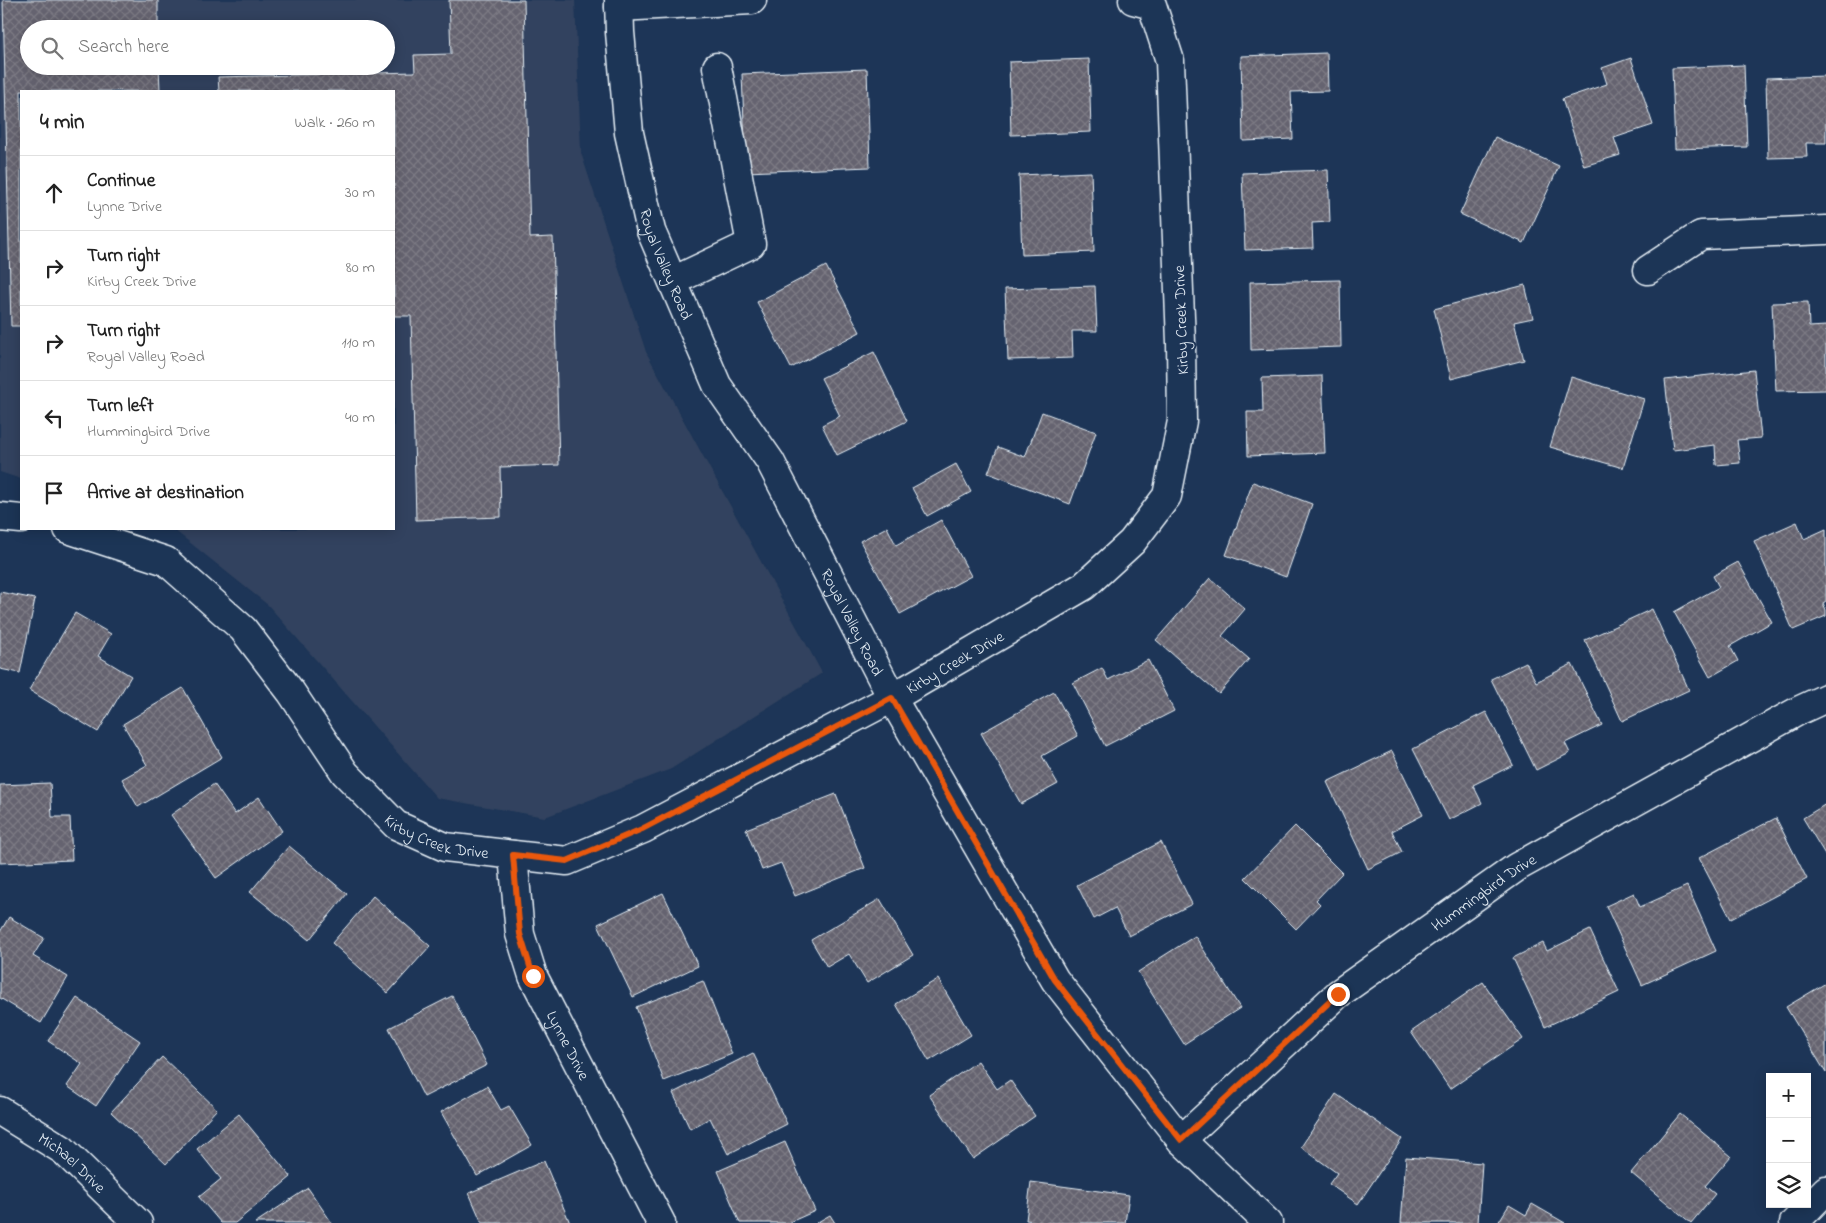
<!DOCTYPE html>
<html lang="en">
<head>
<meta charset="utf-8">
<style>
  body { margin:0; font-family:"Indie Flower",sans-serif; background:#f2f2f2; color:#222 }
  .controls { position:absolute; right:15px; bottom:15px; display:grid; overflow:hidden; border-radius:0px; box-shadow:0 2px 12px #0003 }
  .controls button { width:45px; height:45px; display:grid; place-items:center; padding:0; border:0; border-bottom:1px solid #e0e0e0; background:#fff; color:#222; font:25px sans-serif }
  .stop { position:absolute; width:15px; height:15px; margin:-11px; border:4px solid #ea580c; border-radius:50%; background:#fff }
  .stop.end { background:#ea580c; border-color:#fff; box-shadow:0 1px 5px #0008 }
  .list { margin:0; padding:0; list-style:none }
  h2 { display:flex; justify-content:space-between; align-items:center; height:65px; margin:0; padding:0 20px; font-size:21px }
  h2 small { font-size:16px; font-weight:400; color:#767676 }
  .list li { display:grid; grid-template-columns:32px 1fr auto; gap:15px; align-items:center; box-sizing:border-box; height:75px; padding:0 20px; border-top:1px solid #e0e0e0 }
  .list b { display:block; font-size:19px; white-space:nowrap }
  .list p { margin:0; font-size:16px; white-space:nowrap; color:#767676 }
  .list em { font-size:16px; font-style:normal; color:#767676 }
  .icon { flex:none; width:28px; height:28px; fill:none; stroke:currentColor; stroke-width:2; stroke-linecap:round; stroke-linejoin:round }
  .map { position:relative; flex:none; width:1826px; height:1223px; overflow:hidden }
  .search { position:absolute; background:#fff; box-shadow:0 2px 12px #0003; left:20px; top:20px; width:375px; height:55px; display:flex; align-items:center; gap:12px; box-sizing:border-box; padding:0 18px; border-radius:28px; color:#767676; font-size:19px }
  .panel { position:absolute; background:#fff; box-shadow:0 2px 12px #0003; left:20px; top:90px; width:375px; height:440px; border-radius:0px }
  .map>svg:first-child { display:block }
  .built { fill:#33435e; fill-rule:evenodd }
  .building { fill:url(#building-cross-hatch); stroke:#e8f1f8 }
  .lines { fill:none; stroke-linecap:round; stroke-linejoin:round }
  .minor-casing { stroke:#e8f1f8; stroke-width:31 }
  .minor { stroke:#1d3557; stroke-width:28 }
  .route { stroke:#ea580c; stroke-width:6 }
  .labels { text-anchor:middle; stroke-width:4; stroke-linejoin:round; paint-order:stroke }
  .street-label { font-size:16px; fill:#e8f1f8; stroke:#1d3557 }
</style>
</head>
<body>
<div class="map">
<svg width="1826" height="1223" viewBox="0 0 1826 1223">
  <defs>
    <pattern id="building-cross-hatch" width="8" height="8" patternUnits="userSpaceOnUse" patternTransform="scale(1.25)"><rect width="8" height="8" fill="#65636f"/><path d="M0 0l8 8M0 8l8-8" fill="none" stroke="#7b7a84"/></pattern>
  </defs>
  <rect width="100%" height="100%" fill="#1d3557"/>
  <filter id="ink" filterUnits="userSpaceOnUse"><feTurbulence type="fractalNoise" baseFrequency=".02" numOctaves="2"/><feDisplacementMap in="SourceGraphic" scale="10" xChannelSelector="R" yChannelSelector="G"/><feConvolveMatrix kernelMatrix="1 2 1 2 8 2 1 2 1" color-interpolation-filters="sRGB"/></filter>
  <g filter="url(#ink)">
    <path class="built" d="M0,0H575L581,153L646,352L822,673L671,769L545,817L437,798L268,605L173,529H394V91H21V479L0,472ZM29,29H386V66H29Z"/>
    <path class="building" d="M3,0H158V29H29V66H159L160,91H21V326H11Z
      M449,0H524L530,238L553,237L559,465L500,467L501,517L416,520L411,316H394V91H219L218,77L415,72L414,55L451,54Z
      M1327,53L1328,91L1291,92L1293,139L1243,141L1241,56Z
      M1631,58L1653,125L1614,138L1620,155L1584,166L1562,99L1607,84L1602,68Z
      M1089,59L1091,132L1011,135L1009,62Z
      M1744,65L1747,147L1675,149L1672,68Z
      M867,69L870,167L746,172L742,74Z
      M1826,76V143H1806L1807,157L1768,158L1766,78Z
      M1495,137L1559,166L1524,243L1460,214Z
      M1328,170L1330,222L1312,223L1313,248L1245,250L1242,173Z
      M1091,172L1094,252L1022,255L1019,175Z
      M826,266L860,332L791,368L757,302Z
      M1340,280L1341,347L1251,350L1250,282Z
      M1525,285L1533,318L1514,322L1524,360L1451,379L1434,309Z
      M1095,286L1097,331H1072L1073,358L1008,360L1005,289Z
      M1808,302L1809,327L1826,326V390L1776,391L1772,303Z
      M874,352L907,421L837,455L822,425L840,416L821,378Z
      M1754,370L1761,438L1737,440L1740,463L1716,465L1715,445L1673,450L1665,380Z
      M1322,376L1325,453L1248,456L1247,412H1263L1262,378Z
      M1571,377L1644,399L1623,468L1550,447Z
      M1042,412L1096,432L1070,504L988,473L998,447L1025,457Z
      M956,464L971,492L927,516L912,488Z
      M1253,482L1312,504L1286,577L1226,555Z
      M941,520L971,576L900,614L860,541L887,527L896,545Z
      M1797,522L1804,539L1826,529V601L1823,603L1826,610V616L1793,630L1754,541Z
      M1738,562L1772,622L1730,646L1738,661L1710,677L1674,612L1719,587L1713,576Z
      M1210,578L1245,609L1222,636L1249,659L1219,694L1156,640Z
      M0,592L35,599L20,673L0,669Z
      M1652,609L1689,690L1622,721L1585,640Z
      M75,613L111,634L98,656L131,676L98,732L29,690Z
      M1148,660L1174,711L1105,746L1073,683L1102,668L1108,680Z
      M1526,662L1536,682L1572,664L1602,725L1565,743L1570,753L1536,770L1491,679Z
      M183,688L222,757L138,807L122,779L147,765L123,724Z
      M1054,692L1078,736L1042,756L1058,784L1021,804L981,733Z
      M1486,712L1513,765L1473,785L1482,803L1449,820L1413,749Z
      M1392,751L1423,815L1392,831L1402,852L1368,869L1327,782Z
      M50,783L52,817H70L72,860L0,863V785Z
      M214,784L235,814L259,797L282,831L216,878L171,815Z
      M836,794L865,868L795,896L781,863L762,870L746,829Z
      M1826,804V856L1803,818Z
      M1776,818L1807,879L1731,919L1699,858Z
      M1295,826L1342,873L1316,900L1320,904L1296,929L1245,878Z
      M1161,842L1192,904L1129,936L1115,908L1094,919L1077,885Z
      M289,846L347,894L309,940L250,892Z
      M1687,886L1716,951L1642,985L1606,906L1634,893L1640,907Z
      M663,893L698,966L633,997L598,924Z
      M373,896L430,946L388,993L332,943Z
      M880,899L913,955L867,983L849,954L827,967L811,940Z
      M9,917L44,938L33,956L68,977L41,1023L0,998V932Z
      M1590,930L1619,992L1545,1027L1513,958L1543,943L1547,951Z
      M1195,936L1240,1008L1184,1044L1138,972Z
      M938,979L971,1035L929,1061L896,1004Z
      M703,981L732,1054L664,1081L636,1007Z
      M1483,982L1523,1039L1450,1089L1411,1032Z
      M1826,983V1073L1786,1007Z
      M452,996L487,1065L424,1097L389,1028Z
      M77,998L140,1041L96,1106L67,1086L82,1064L48,1041Z
      M753,1053L787,1124L728,1154L710,1118L690,1129L673,1093Z
      M162,1057L217,1109L166,1164L111,1112Z
      M978,1061L997,1089L1010,1080L1035,1116L973,1159L929,1095Z
      M487,1086L501,1110L509,1106L532,1145L477,1176L441,1112Z
      M1336,1094L1402,1139L1358,1204L1329,1184L1337,1173L1301,1147Z
      M239,1114L291,1177L235,1223H221L199,1197L221,1179L197,1149Z
      M1680,1114L1731,1156L1705,1186L1715,1194L1691,1223L1631,1173Z
      M785,1142L815,1211L788,1223H740L718,1171Z
      M1406,1157L1482,1163L1478,1223H1401Z
      M544,1161L570,1223H482L469,1193Z
      M1031,1182L1129,1195L1125,1223H1046L1026,1220Z
      M308,1188L332,1223H255Z
      M1532,1204L1565,1223H1498L1509,1205L1526,1215Z
      M830,1215L835,1223H816Z"/>
    <g class="lines">
      <defs>
        <g id="minor">
          <path id="s1" d="M619,0L620,32L629,133L651,231L717,385L770,461L892,698L1055,980L1181,1140L1268,1223"/>
          <path d="M619,7L752,0"/>
          <path d="M1648,270L1701,235L1826,230"/>
          <path d="M673,281L751,244L717,67"/>
          <path d="M0,517L21,519"/>
          <path id="s2" d="M68,529L166,561L243,629L291,692L345,773L396,825L445,847L567,861L643,829L892,698L1084,586L1132,542L1167,496L1182,421L1181,342L1170,61L1152,5L1133,0"/>
          <path id="s3" d="M513,855L520,934L533,976L661,1223"/>
          <path id="s4" d="M0,1111L63,1150L138,1223"/>
          <path id="s5" d="M1181,1140L1338,994L1517,867L1800,710L1826,698"/>
          <path d="M1794,1223L1826,1190"/>
        </g>
      </defs>
      <use href="#minor" class="minor-casing"/>
      <use href="#minor" class="minor"/>
    </g>
  </g>
  <g class="lines" filter="url(#ink)">
    <path class="route" d="M533,976L520,934L513,855L567,861L642,829L892,698L1055,980L1181,1140L1338,994"/>
  </g>
  <g class="labels">
    <g class="street-label">
      <text dy="6" stroke="none"><textPath href="#s1" startOffset="270">Royal Valley Road</textPath></text>
      <text transform="translate(1180 320) rotate(-92)" y="6">Kirby Creek Drive</text>
      <text dy="6" stroke="none"><textPath href="#s1" startOffset="675">Royal Valley Road</textPath></text>
      <text dy="6" stroke="none"><textPath href="#s2" startOffset="1068">Kirby Creek Drive</textPath></text>
      <text dy="6" stroke="none"><textPath href="#s2" startOffset="498">Kirby Creek Drive</textPath></text>
      <text dy="6" stroke="none"><textPath href="#s5" startOffset="392">Hummingbird Drive</textPath></text>
      <text dy="6" stroke="none"><textPath href="#s3" startOffset="201">Lynne Drive</textPath></text>
      <text dy="6" stroke="none"><textPath href="#s4" startOffset="89">Michael Drive</textPath></text>
    </g>
  </g>
</svg>
<div class="controls">
<button>+</button>
<button>−</button>
<button><svg class="icon" aria-label="layers" viewBox="0 0 24 24"><path d="M12 4l9 5-9 5-9-5zM3 14l9 5 9-5"/></svg></button>
</div>
<div class="stop" style="left:533px;top:976px"></div>
<div class="stop end" style="left:1338px;top:994px"></div>
<div class="search"><svg class="icon" aria-label="search" viewBox="0 0 24 24"><circle cx="10" cy="10" r="6"/><path d="M15 15l6 6"/></svg>Search here</div>
<section class="panel">
<h2>4 min<small>Walk · 260 m</small></h2>
<ul class="list">
<li><svg class="icon" aria-label="ahead" viewBox="0 0 24 24"><path d="M12 20V5M6 11l6-6 6 6"/></svg><div><b>Continue</b><p>Lynne Drive</p></div><em>30 m</em></li>
<li><svg class="icon" aria-label="right" viewBox="0 0 24 24"><path d="M7 20v-9h11M14 6l5 5-5 5"/></svg><div><b>Turn right</b><p>Kirby Creek Drive</p></div><em>80 m</em></li>
<li><svg class="icon" aria-label="right" viewBox="0 0 24 24"><path d="M7 20v-9h11M14 6l5 5-5 5"/></svg><div><b>Turn right</b><p>Royal Valley Road</p></div><em>110 m</em></li>
<li><svg class="icon" aria-label="left" viewBox="0 0 24 24"><path d="M17 20v-9H6M10 6l-5 5 5 5"/></svg><div><b>Turn left</b><p>Hummingbird Drive</p></div><em>40 m</em></li>
<li><svg class="icon" aria-label="arrive" viewBox="0 0 24 24"><path d="M6 21V4h12l-3 4 3 4H6"/></svg><div><b>Arrive at destination</b></div></li>
</ul>
</section>
</div>
</body>
</html>
